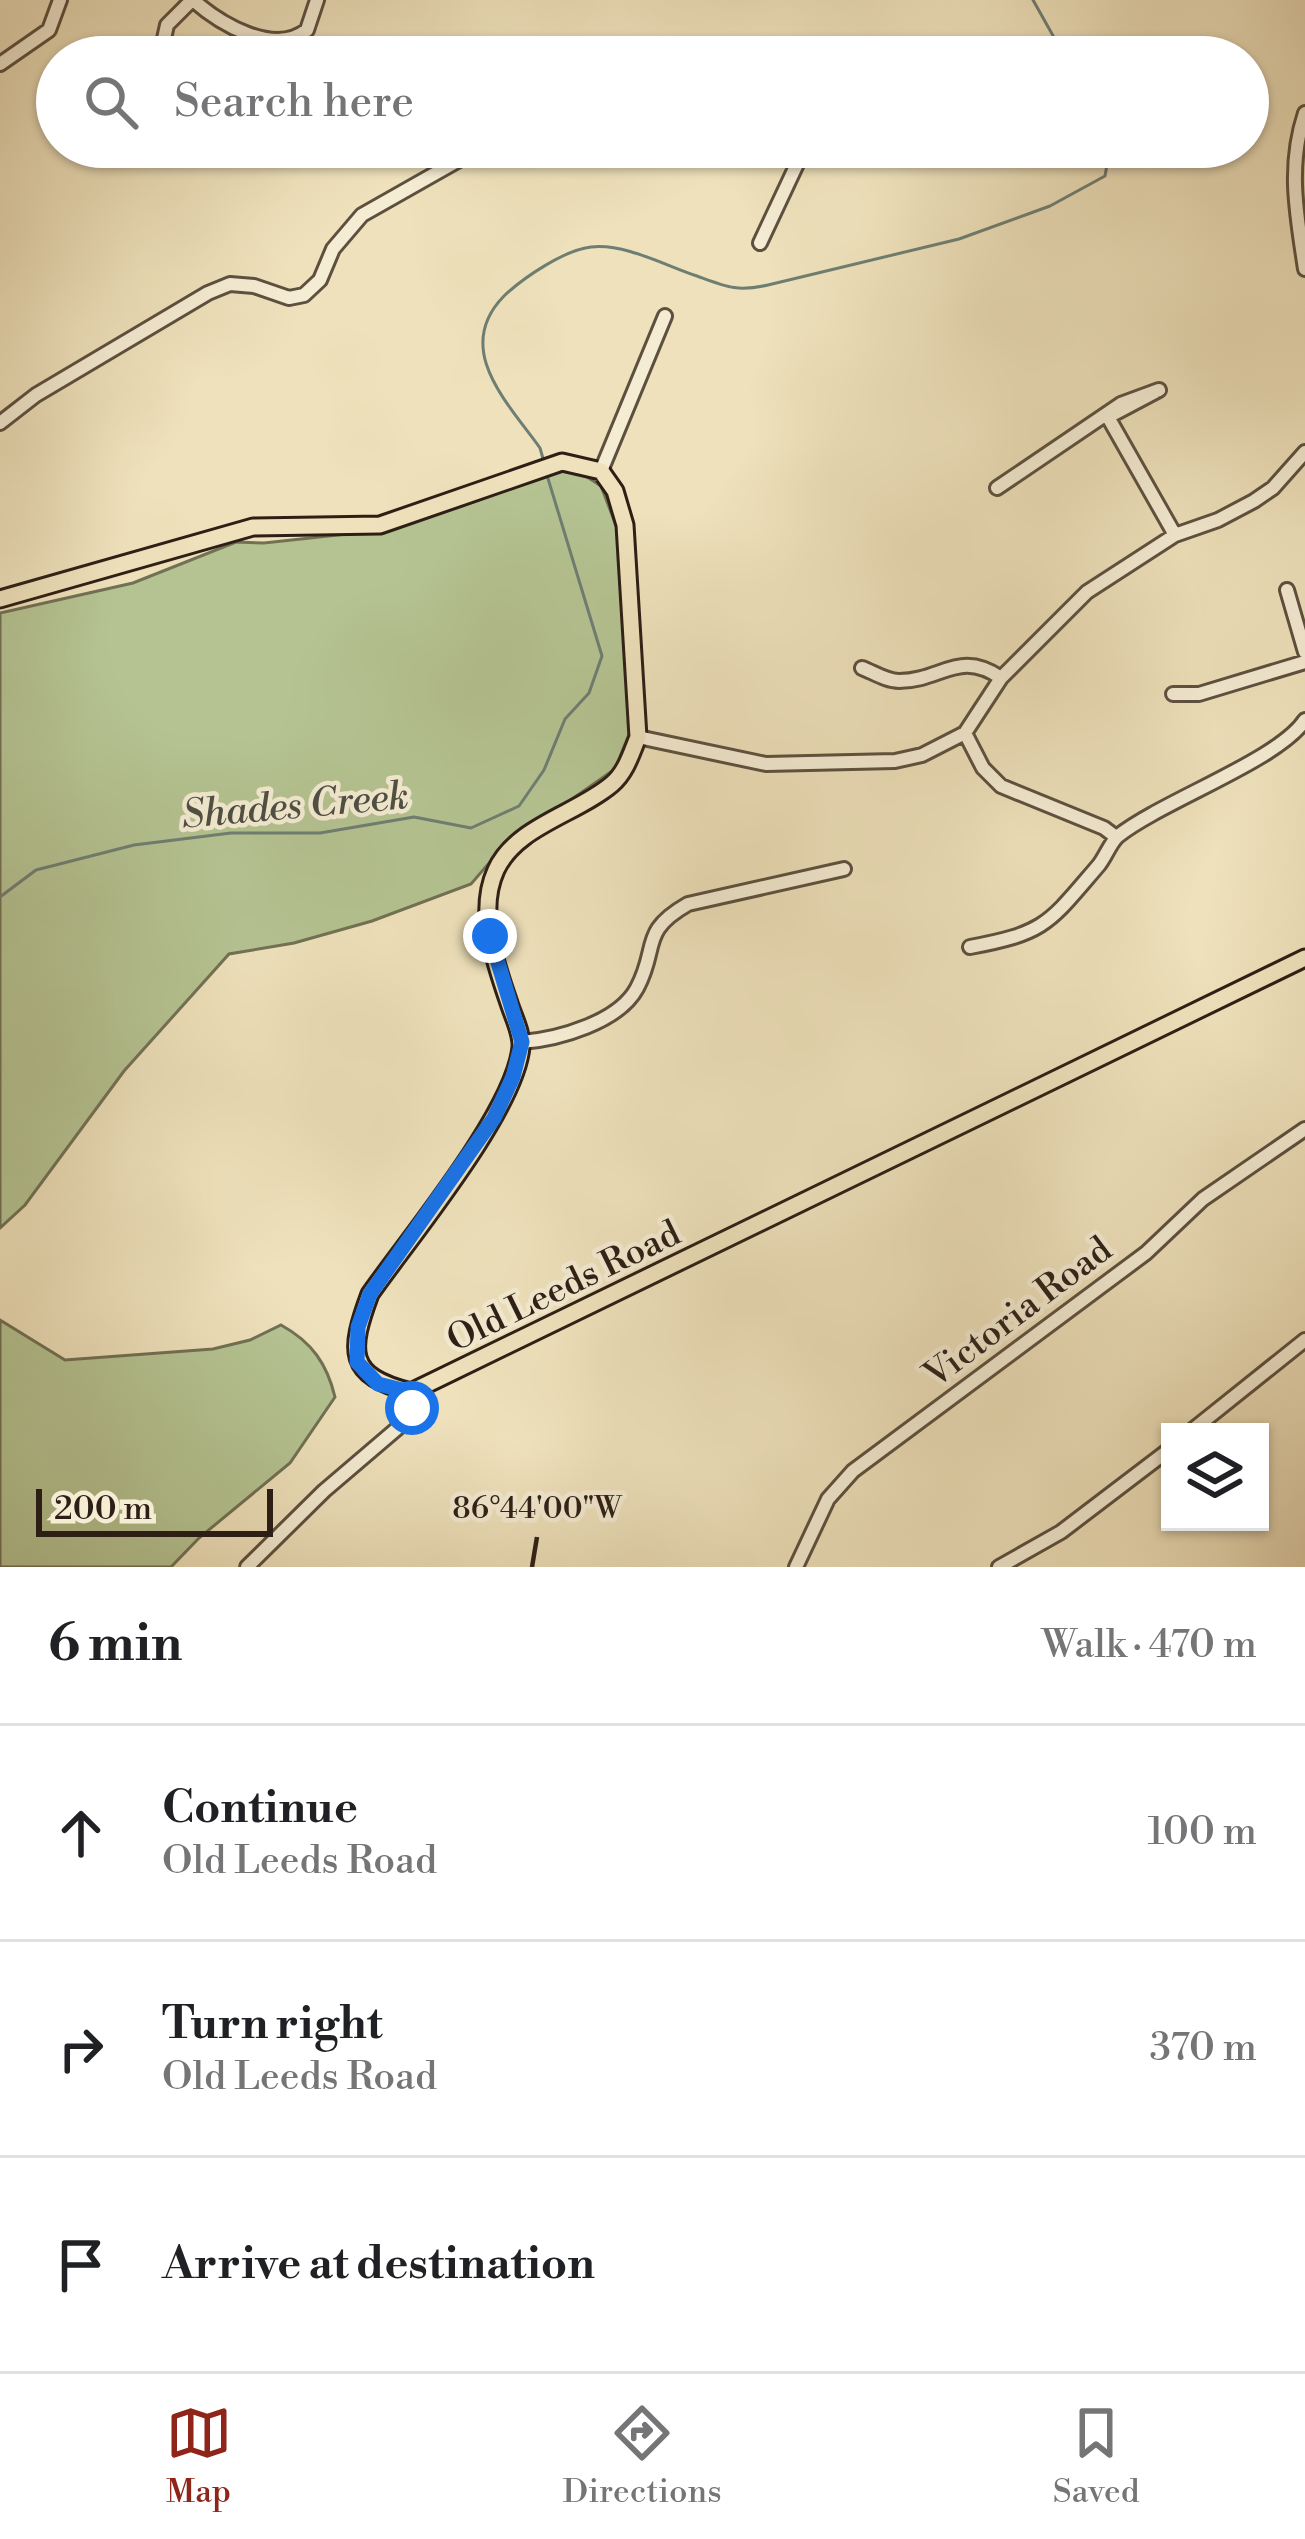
<!DOCTYPE html>
<html lang="en">
<head>
<meta charset="utf-8">
<style>
  body { margin:0; font-family:"Libre Bodoni",serif; background:#f2f2f2; color:#202124 }
  .controls { position:absolute; right:36px; bottom:36px; display:grid; overflow:hidden; border-radius:0px; box-shadow:0 3px 9px #0004 }
  .controls button { width:108px; height:108px; display:grid; place-items:center; padding:0; border:0; border-bottom:3px solid #e0e0e0; background:#fff; color:#202124; font:60px sans-serif }
  .scale { position:absolute; left:36px; bottom:30px; width:237px; box-sizing:border-box; padding-left:12px; border:6px solid #2d1f16; border-top:0; font-size:33px; line-height:42px; white-space:nowrap; color:#2d1f16; -webkit-text-stroke:9px #f4ecd3; paint-order:stroke }
  .stop { position:absolute; width:36px; height:36px; margin:-27px; border:9px solid #1a73e8; border-radius:50%; background:#fff }
  .stop.end { background:#1a73e8; border-color:#fff; box-shadow:0 3px 12px #0008 }
  .list { margin:0; padding:0; list-style:none }
  h2 { display:flex; justify-content:space-between; align-items:center; height:156px; margin:0; padding:0 48px; font-size:51px }
  h2 small { font-size:39px; font-weight:400; color:#757577 }
  .list li { display:grid; grid-template-columns:78px 1fr auto; gap:36px; align-items:center; box-sizing:border-box; height:216px; padding:0 48px; border-top:3px solid #e0e0e0 }
  .list b { display:block; font-size:45px; white-space:nowrap }
  .list p { margin:0; font-size:39px; white-space:nowrap; color:#757577 }
  .list em { font-size:39px; font-style:normal; color:#757577 }
  .icon { flex:none; width:66px; height:66px; fill:none; stroke:currentColor; stroke-width:2; stroke-linecap:round; stroke-linejoin:round }
  .map { position:relative; flex:none; width:1305px; height:1567px; overflow:hidden }
  .search { position:absolute; background:#fff; box-shadow:0 3px 9px #0004; left:36px; right:36px; top:36px; height:132px; display:flex; align-items:center; gap:30px; box-sizing:border-box; padding:0 42px; border-radius:66px; color:#757577; font-size:45px }
  .sheet { height:804px; background:#fff }
  nav { display:flex; justify-content:space-around; align-items:center; box-sizing:border-box; height:168px; border-top:3px solid #e0e0e0; background:#fff; font-size:33px; color:#757577 }
  nav a { display:grid; justify-items:center; gap:6px }
  nav .on { color:#8f2418 }
  .map>svg:first-child { display:block }
  .green { fill:#b5c392; stroke:#717154; stroke-width:3 }
  .lines { fill:none; stroke-linecap:round; stroke-linejoin:round }
  .stream { stroke:#6e7e72; stroke-width:3 }
  .minor-casing { stroke:#5d503f; stroke-width:18 }
  .major-casing { stroke:#2d1f16; stroke-width:21 }
  .minor { stroke:#f4ecd3; stroke-width:12 }
  .major { stroke:#eee1bb; stroke-width:15 }
  .route { stroke:#1a73e8; stroke-width:15 }
  .ticks { fill:none; stroke:#2d1f16; stroke-width:4.5 }
  .labels { text-anchor:middle; stroke-width:9; stroke-linejoin:round; paint-order:stroke }
  .street-label { font-size:36px; fill:#2d1f16; stroke:#f4ecd3 }
  .water-label { font-size:39px; font-style:italic; fill:#4d4f44; stroke:#f4ecd3 }
  .ticks-label { font-size:30px; text-anchor:middle; fill:#2d1f16; stroke:#f4ecd3; stroke-width:9; stroke-linejoin:round; paint-order:stroke }
</style>
</head>
<body>
<div class="map">
<svg width="1305" height="1567" viewBox="0 0 1305 1567">
  <rect width="100%" height="100%" fill="#eee1bb"/>
  <filter id="stains"><feTurbulence type="fractalNoise" baseFrequency=".00167" numOctaves="4"/><feColorMatrix values="0 0 0 0 .2 0 0 0 0 .09 0 0 0 0 .02 0 0 0 .5 -.17"/></filter>
  <radialGradient id="worn" r=".72"><stop offset=".6" stop-color="#630" stop-opacity="0"/><stop offset="1" stop-color="#630" stop-opacity=".3"/></radialGradient>
  <path class="green" d="M561,471L581,473L601,486L617,528L632,727L615,769L502,848L471,884L372,921L294,943L229,954L124,1071L25,1205L0,1228V613L133,583L236,542L264,543L356,533L459,507Z
    M0,1320L65,1360L213,1349L250,1340L281,1325C312,1342 327,1364 335,1397L290,1463L199,1538L171,1567H0Z"/>
  <g class="lines">
    <path class="stream" d="M1033,0L1065,57
      M544,462L540,448C508,403 452,349 504,296C523,278 564,250 591,247C625,243 666,266 697,276C727,287 737,292 768,285L959,239L1050,206L1105,176L1110,147
      M0,897L36,870L134,845L231,833H320L414,817L471,828L519,806L544,770L565,719L589,693L602,656L546,472"/>
    <defs>
      <path id="minor" d="M193,0C219,23 274,57 307,30L317,0
        M160,57L167,25L192,0
        M682,57C714,48 739,43 770,57
        M0,64L49,30L60,0
        M1305,113C1287,167 1297,215 1305,269
        M760,243L805,147
        M0,423L36,395L208,293L230,284L254,286L289,298L304,295L320,280L333,249L362,215L482,147
        M601,471L665,316
        M997,488L1121,404L1159,390L1108,417L1175,535
        M1287,590L1305,652
        M862,668C873,672 886,681 899,681C941,681 959,649 1001,678
        M1173,694H1199L1305,662
        M965,733L983,768L1001,786L1104,828L1116,837
        M638,737L766,764L895,761L922,755L965,733L1001,678L1087,592L1175,535L1218,520L1254,501L1273,488L1305,452
        M970,947C1046,933 1049,923 1098,866C1105,858 1110,843 1118,836C1162,801 1279,760 1305,720
        M522,1042C559,1039 619,1022 637,988C659,947 639,932 688,904L844,869
        M1190,1432L1305,1340
        M247,1567L324,1491L406,1421L412,1408L411,1392
        M796,1567L828,1499L853,1471L1146,1253L1203,1199L1305,1129
        M999,1567L1061,1532L1170,1449"/>
      <path id="major" d="M0,599L253,527L380,525L562,462L601,471L615,491L625,525L638,737C631,754 626,772 612,784C577,814 516,826 496,870C477,911 495,963 509,1003C513,1016 522,1033 521,1047C515,1111 410,1237 370,1294C349,1351 346,1376 411,1392L1305,958"/>
    </defs>
    <use href="#minor" class="minor-casing"/>
    <use href="#major" class="major-casing"/>
    <use href="#minor" class="minor"/>
    <use href="#major" class="major"/>
  </g>
  <g class="lines">
    <path class="route" d="M412,1408L410,1392L378,1384L357,1362L358,1327L370,1294L494,1118L513,1077L522,1042L490,936"/>
  </g>
  <path class="ticks" d="M532,1567L537,1537"/>
  <g class="labels">
    <g class="street-label">
      <text transform="translate(563 1285) rotate(-26)" y="13">Old Leeds Road</text>
      <text transform="translate(1017 1311) rotate(-37)" y="13">Victoria Road</text>
    </g>
    <g class="water-label">
      <text transform="translate(295 804) rotate(-5)" y="14">Shades Creek</text>
    </g>
  </g>
  <g class="ticks-label">
    <text x="537" y="1518">86°44'00"W</text>
  </g>
  <rect width="100%" height="100%" filter="url(#stains)"/>
  <rect width="100%" height="100%" fill="url(#worn)"/>
</svg>
<div class="controls">
<button><svg class="icon" aria-label="layers" viewBox="0 0 24 24"><path d="M12 4l9 5-9 5-9-5zM3 14l9 5 9-5"/></svg></button>
</div>
<div class="scale">200 m</div>
<div class="stop" style="left:412px;top:1408px"></div>
<div class="stop end" style="left:490px;top:936px"></div>
<div class="search"><svg class="icon" aria-label="search" viewBox="0 0 24 24"><circle cx="10" cy="10" r="6"/><path d="M15 15l6 6"/></svg>Search here</div>
</div>
<section class="sheet">
<h2>6 min<small>Walk · 470 m</small></h2>
<ul class="list">
<li><svg class="icon" aria-label="ahead" viewBox="0 0 24 24"><path d="M12 20V5M6 11l6-6 6 6"/></svg><div><b>Continue</b><p>Old Leeds Road</p></div><em>100 m</em></li>
<li><svg class="icon" aria-label="right" viewBox="0 0 24 24"><path d="M7 20v-9h11M14 6l5 5-5 5"/></svg><div><b>Turn right</b><p>Old Leeds Road</p></div><em>370 m</em></li>
<li><svg class="icon" aria-label="arrive" viewBox="0 0 24 24"><path d="M6 21V4h12l-3 4 3 4H6"/></svg><div><b>Arrive at destination</b></div></li>
</ul>
</section>
<nav>
<a class="on"><svg class="icon" aria-label="map" viewBox="0 0 24 24"><path d="M3 6l6-2 6 2 6-2v14l-6 2-6-2-6 2zM9 4v14M15 6v14"/></svg>Map</a>
<a><svg class="icon" aria-label="directions" viewBox="0 0 24 24"><path d="M12 3l9 9-9 9-9-9zM9 14v-3h6M13 9l2 2-2 2"/></svg>Directions</a>
<a><svg class="icon" aria-label="saved" viewBox="0 0 24 24"><path d="M7 4h10v16l-5-4-5 4z"/></svg>Saved</a>
</nav>
</body>
</html>
